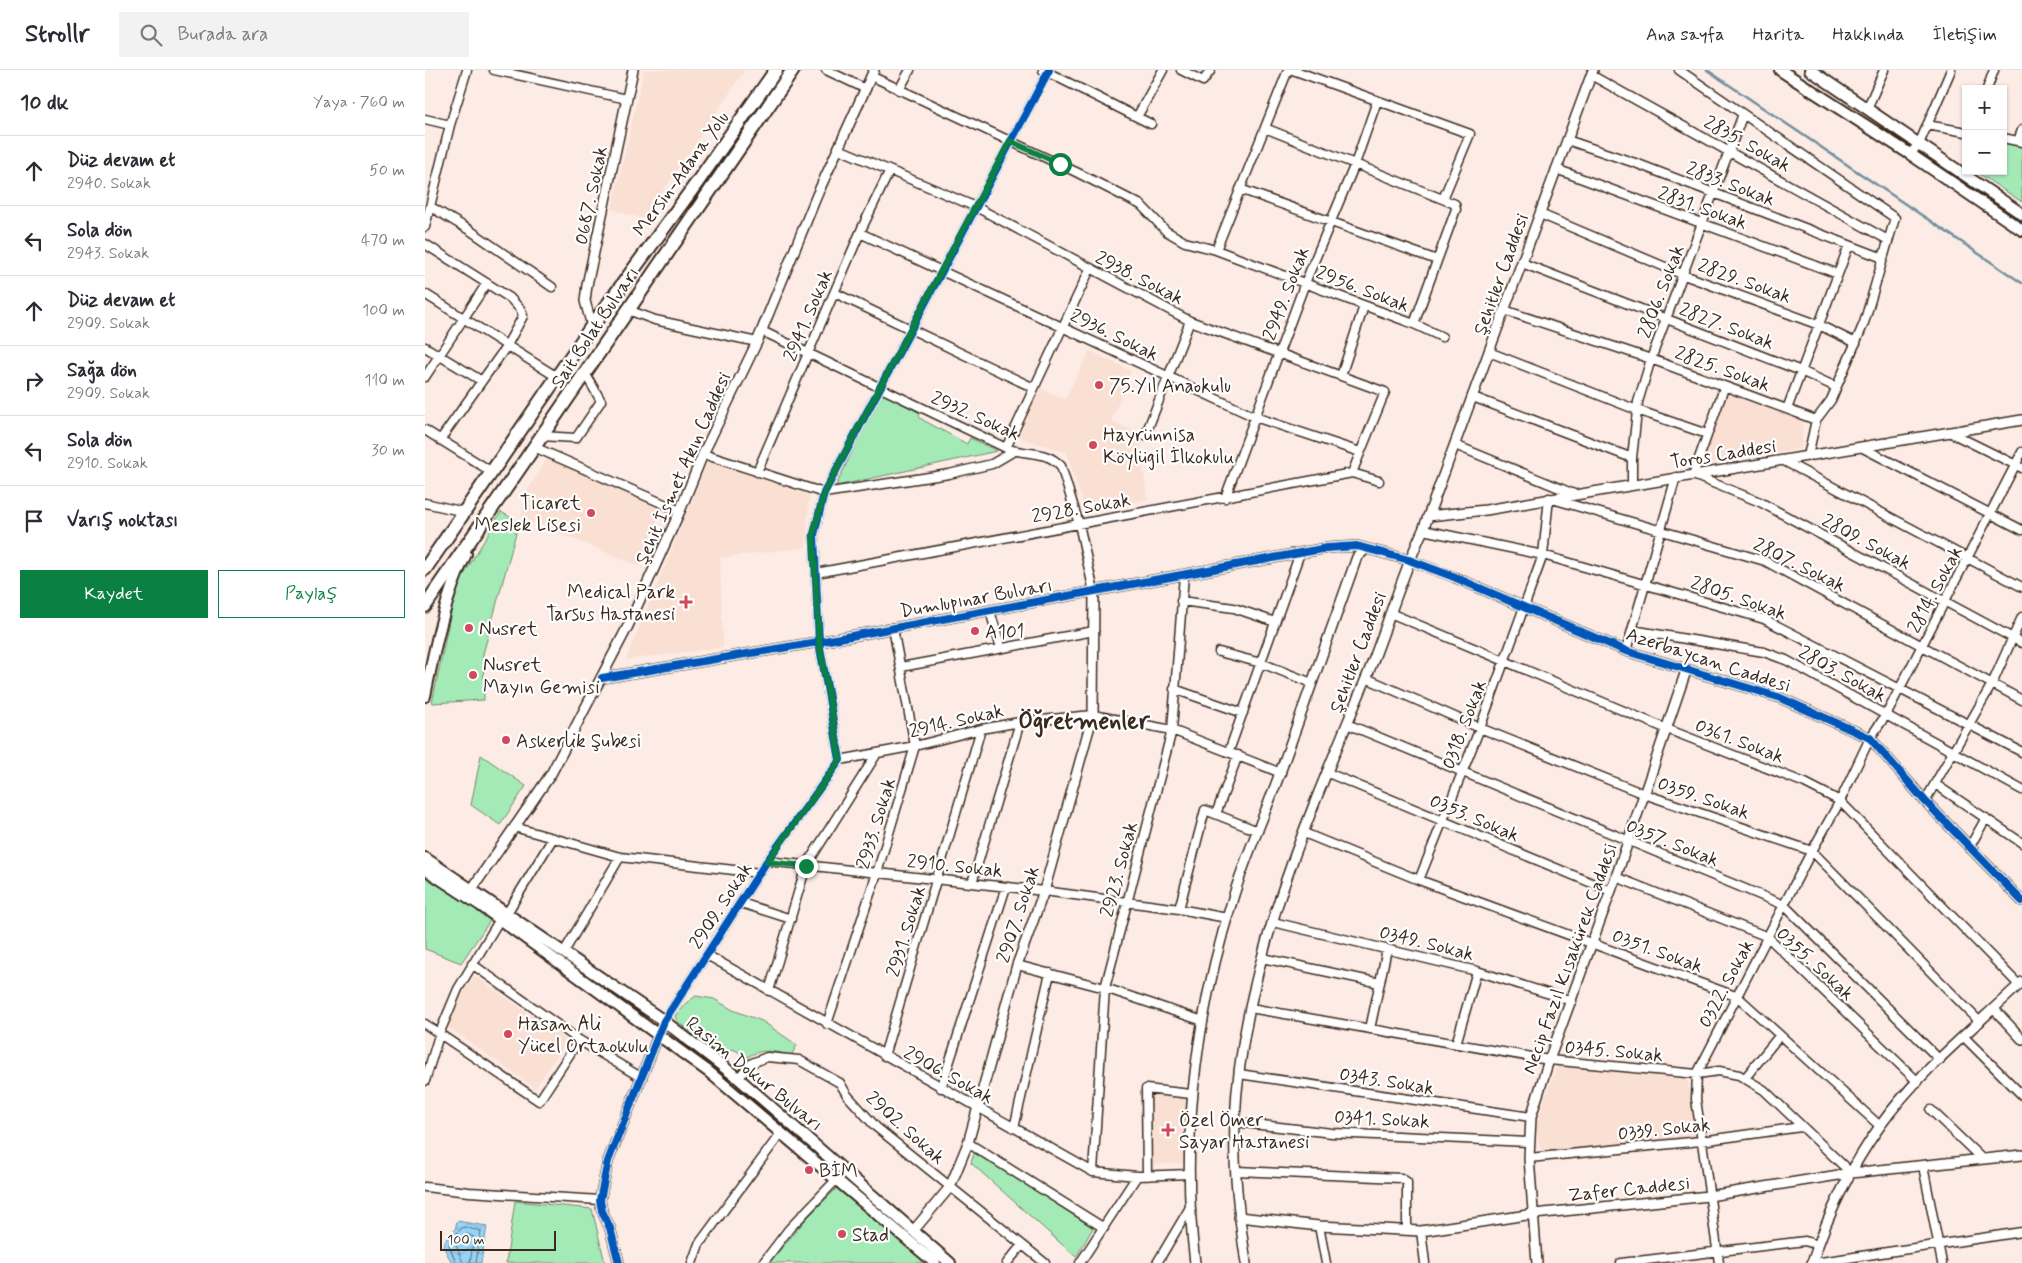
<!DOCTYPE html>
<html lang="tr">
<head>
<meta charset="utf-8">
<style>
  body { margin:0; font-family:Mynerve,sans-serif; background:#f2f2f3; color:#2b2b33 }
  .controls { position:absolute; right:15px; top:15px; display:grid; overflow:hidden; border-radius:0px; box-shadow:0 1px 4px #0004 }
  .controls button { width:45px; height:45px; display:grid; place-items:center; padding:0; border:0; border-bottom:1px solid #e1e1e2; background:#fff; color:#2b2b33; font:25px sans-serif }
  .scale { position:absolute; left:15px; bottom:12px; width:116px; box-sizing:border-box; padding-left:5px; border:2px solid #3b2a1e; border-top:0; font-size:14px; line-height:18px; white-space:nowrap; color:#3b2a1e; -webkit-text-stroke:4px #fff; paint-order:stroke }
  .stop { position:absolute; width:15px; height:15px; margin:-11px; border:4px solid #0b8043; border-radius:50%; background:#fff }
  .stop.end { background:#0b8043; border-color:#fff; box-shadow:0 1px 5px #0008 }
  .list { margin:0; padding:0; list-style:none }
  h2 { display:flex; justify-content:space-between; align-items:center; height:65px; margin:0; padding:0 20px; font-size:21px }
  h2 small { font-size:16px; font-weight:400; color:#7c7c81 }
  .list li { display:grid; grid-template-columns:32px 1fr auto; gap:15px; align-items:center; box-sizing:border-box; height:70px; padding:0 20px; border-top:1px solid #e1e1e2 }
  .list b { display:block; font-size:19px; white-space:nowrap }
  .list p { margin:0; font-size:16px; white-space:nowrap; color:#7c7c81 }
  .list em { font-size:16px; font-style:normal; color:#7c7c81 }
  .actions { display:flex; gap:10px; padding:15px 20px }
  .actions a { flex:1; padding:11px 0; border:1px solid #0b8043; border-radius:0px; text-align:center; font-size:18px; color:#0b8043 }
  .actions .main { background:#0b8043; color:#fff }
  .icon { flex:none; width:28px; height:28px; fill:none; stroke:currentColor; stroke-width:2; stroke-linecap:round; stroke-linejoin:round }
  .map { position:relative; flex:none; width:1597px; height:1193px; overflow:hidden }
  header { display:flex; align-items:center; gap:30px; box-sizing:border-box; height:70px; padding:0 25px; background:#fff; border-bottom:1px solid #e1e1e2 }
  header strong { font-size:24px }
  nav { display:flex; gap:28px; margin-inline-start:auto; font-size:18px }
  .search { width:350px; height:45px; background:#f2f2f3; display:flex; align-items:center; gap:12px; box-sizing:border-box; padding:0 18px; border-radius:0px; color:#7c7c81; font-size:19px }
  main { display:flex }
  aside { flex:1; background:#fff }
  .map>svg:first-child { display:block }
  .built { fill:#fadfd3 }
  .green { fill:#a4eab7; stroke:#708a6a }
  .water { fill:url(#water-waves); stroke:#7190a0 }
  .lines { fill:none; stroke-linecap:round; stroke-linejoin:round }
  .shore { stroke:#5f6e75; stroke-width:1 }
  .stream { stroke:#7190a0; stroke-width:2.5 }
  .minor-casing { stroke:#3b2a1e; stroke-width:11 }
  .tertiary-casing { stroke:#3b2a1e; stroke-width:12 }
  .secondary-casing { stroke:#3b2a1e; stroke-width:14 }
  .trunk-casing { stroke:#3b2a1e; stroke-width:16 }
  .minor { stroke:#fff; stroke-width:8 }
  .tertiary { stroke:#fff; stroke-width:9 }
  .secondary { stroke:#fff; stroke-width:10 }
  .trunk { stroke:#fff; stroke-width:12 }
  .cycleway-casing { stroke:#fff; stroke-width:11 }
  .cycleway { stroke:#0057b8; stroke-width:8 }
  .route { stroke:#0b8043; stroke-width:6 }
  .poi-dot { fill:#d1495b; stroke:#fff; stroke-width:2 }
  .labels { text-anchor:middle; stroke-width:4.5; stroke-linejoin:round; paint-order:stroke }
  .street-label { font-size:19px; fill:#3b2a1e; stroke:#fff }
  .poi-label { font-size:19px; fill:#3b2a1e; stroke:#fff; text-anchor:start }
  .district-label { font-size:24px; font-weight:bold; fill:#3b2a1e; stroke:#fff }
</style>
</head>
<body>
<header>
<strong>Strollr</strong>
<div class="search"><svg class="icon" aria-label="search" viewBox="0 0 24 24"><circle cx="10" cy="10" r="6"/><path d="M15 15l6 6"/></svg>Burada ara</div>
<nav><a>Ana sayfa</a><a>Harita</a><a>Hakkında</a><a>İletişim</a></nav>
</header>
<main>
<aside>
<h2>10 dk<small>Yaya · 760 m</small></h2>
<ul class="list">
<li><svg class="icon" aria-label="ahead" viewBox="0 0 24 24"><path d="M12 20V5M6 11l6-6 6 6"/></svg><div><b>Düz devam et</b><p>2940. Sokak</p></div><em>50 m</em></li>
<li><svg class="icon" aria-label="left" viewBox="0 0 24 24"><path d="M17 20v-9H6M10 6l-5 5 5 5"/></svg><div><b>Sola dön</b><p>2943. Sokak</p></div><em>470 m</em></li>
<li><svg class="icon" aria-label="ahead" viewBox="0 0 24 24"><path d="M12 20V5M6 11l6-6 6 6"/></svg><div><b>Düz devam et</b><p>2909. Sokak</p></div><em>100 m</em></li>
<li><svg class="icon" aria-label="right" viewBox="0 0 24 24"><path d="M7 20v-9h11M14 6l5 5-5 5"/></svg><div><b>Sağa dön</b><p>2909. Sokak</p></div><em>110 m</em></li>
<li><svg class="icon" aria-label="left" viewBox="0 0 24 24"><path d="M17 20v-9H6M10 6l-5 5 5 5"/></svg><div><b>Sola dön</b><p>2910. Sokak</p></div><em>30 m</em></li>
<li><svg class="icon" aria-label="arrive" viewBox="0 0 24 24"><path d="M6 21V4h12l-3 4 3 4H6"/></svg><div><b>Varış noktası</b></div></li>
</ul>
<div class="actions"><a class="main">Kaydet</a><a>Paylaş</a></div>
</aside>
<div class="map">
<svg width="1597" height="1193" viewBox="0 0 1597 1193">
  <defs>
    <pattern id="water-waves" width="16" height="10" patternUnits="userSpaceOnUse" patternTransform="scale(1.25)"><rect width="16" height="10" fill="#95d4f7"/><path d="M0 5q4-4 8 0t8 0" fill="none" stroke="#81b6d3"/></pattern>
  </defs>
  <rect width="100%" height="100%" fill="#fcece5"/>
  <filter id="ink" filterUnits="userSpaceOnUse"><feTurbulence type="fractalNoise" baseFrequency=".02" numOctaves="2"/><feDisplacementMap in="SourceGraphic" scale="10" xChannelSelector="R" yChannelSelector="G"/><feConvolveMatrix kernelMatrix="1 2 1 2 8 2 1 2 1" color-interpolation-filters="sRGB"/></filter>
  <g filter="url(#ink)">
    <path class="built" d="M219,0H320L219,149L187,139Z
      M665,281L706,301L686,351L714,364L722,429L661,444L642,382L598,369L595,364L615,318L640,329Z
      M1302,322L1378,351L1376,379L1275,395Z
      M123,387L237,440L214,496L96,447L102,422Z
      M283,391L384,425L381,477L295,488L298,577L201,590Z
      M50,906L142,971L110,1018L23,957L34,928Z
      M1132,996L1263,1009L1271,1067L1117,1084L1111,1060L1112,1051Z
      M724,1023L762,1027L760,1093L725,1095Z"/>
    <path class="green" d="M1578,73L1597,76V132L1550,101H1578Z
      M455,322L495,343L494,347L498,350L542,374L545,368L572,381L411,416Z
      M76,442L94,452L58,584L59,630L7,633L31,518Z
      M56,685L101,716L75,755L46,735Z
      M0,807L66,849L36,893L0,879Z
      M271,926L289,929L308,940L337,951L372,975L366,986C353,981 335,978 323,987L308,979L303,982L301,991L253,952L250,946L261,933Z
      M550,1081L668,1158L651,1187L546,1093Z
      M413,1117L500,1193H344L382,1148Z
      M90,1131L167,1139L180,1193H81Z"/>
    <path class="water" d="M32,1151L62,1156L56,1193H27L18,1176L23,1165L30,1160Z"/>
    <g class="lines">
      <path class="shore" d="M31,1193L24,1175L27,1168L38,1157L56,1161L51,1193
        M38,1193L31,1175L42,1164L49,1167L45,1193"/>
      <path class="stream" d="M1282,0L1597,213"/>
      <defs>
        <path id="minor" d="M69,0L202,29
          M401,0L441,19
          M618,0L726,54
          M756,0L778,11L786,0
          M868,0L1045,64L1018,129
          M1254,0L1470,148L1439,253L1406,330L1391,350L1383,386
          M1166,5L1463,170
          M446,6L651,102L716,135L741,161L760,172L791,180L989,254L1017,267
          M1562,19L1569,0
          M474,20L485,0
          M1442,39L1459,0
          M712,47L738,0
          M0,49L25,55
          M1502,55L1541,62
          M840,58L1030,134L1031,139L989,254
          M1578,68L1597,72
          M1142,70L1213,94L1458,188
          M1593,71L1597,60
          M1485,84L1494,74L1526,0
          M1131,99L1413,204
          M815,119L1012,190
          M6,137L46,161L127,217
          M1115,144L1259,205L1394,255L1431,273
          M0,157L25,55L42,0
          M435,163L830,347L935,382
          M0,174L85,228L96,240L98,246L81,277L15,370
          M791,180L863,0
          M1097,193L1376,301L1411,317
          M410,223L609,318
          M0,224L132,307
          M203,240L230,250L332,272
          M1079,240L1226,289L1391,350
          M337,261L581,378C601,386 620,379 636,396L654,454L669,522
          M0,277L57,311
          M1064,282L1212,340L1282,364
          M916,306L939,236
          M0,307L62,213
          M1299,318L1268,405L1335,432L1597,573
          M1048,327L1207,388
          M1362,339L1424,175
          M0,360L67,402
          M1524,362L1597,398
          M116,366L151,368L176,331L160,303
          M720,366L765,251
          M1030,375L1149,424
          M109,377L255,441
          M1436,377L1597,460
          M581,378L665,199
          M278,384L399,423L524,404L567,394L589,381
          M1357,390L1597,517
          M332,402L437,158L464,102
          M927,403L954,411
          M1207,415V388L1213,332L1226,289L1318,44
          M800,428L880,213L930,94L952,31
          M0,433L40,442
          M998,460L1118,485L1339,549L1597,682
          M391,503L927,403L960,322L765,251L551,137L414,79
          M756,531L809,538L850,552
          M565,541L576,578
          M965,543L1242,659L1380,713L1415,731L1594,915
          M1207,560L1339,582L1361,590L1597,720
          M1201,581L1251,407
          M794,582L836,593L887,613
          M476,597L669,561
          M941,608L1055,658L1219,724L1387,781L1555,952
          M749,619L818,643
          M922,654L1359,835L1515,990
          M804,681L875,483
          M415,690L490,676L556,659L595,652L668,645L747,660L856,703
          M903,703L1186,821
          M1510,714L1597,773
          M1500,731L1567,614L1597,547
          M791,744L813,685
          M89,757L195,787L335,803
          M879,763L994,810L1313,927L1455,1056
          M1544,778L1561,748
          M342,791L619,821L754,839L802,848
          M1191,807L1343,867L1493,1012
          M994,810L1055,658L1118,485L1124,428L1340,491L1597,630
          M547,813L595,652
          M316,833L366,849
          M754,839L780,740L833,761
          M82,843L128,768
          M848,852L1052,901L1147,931
          M139,882L195,787
          M282,885L668,1102L712,1106L764,1104
          M837,888L955,913
          M47,894L154,970L217,1008
          M592,895L680,918L778,951
          M344,921L381,796L451,685
          M825,938L1124,990L1272,1004L1294,1001L1314,1005L1339,1020L1426,1103
          M239,951L342,791L415,690L394,572L389,465L399,423L624,0
          M0,954L114,1031L154,970
          M402,954L452,803L490,676L468,558
          M945,959L962,879
          M1539,967L1597,1025
          M1031,974L1052,901
          M459,986L556,659
          M814,1004L1106,1047
          M313,1008L327,993L342,987L374,990L415,1013L422,1025L451,1057L620,1193
          M1320,1008L1355,965
          M0,1011L15,962L33,919L75,849
          M516,1018L581,817
          M1506,1040L1557,1089
          M810,1052L907,1063L1103,1072
          M589,1058L625,903
          M543,1073L679,1158
          M1104,1088L1276,1071L1376,1057
          M1498,1096L1517,1193
          M811,1101L976,1108L982,1112V1160
          M668,1102L680,918L747,660L759,505
          M722,1106L721,1019L766,1024
          M0,1117L44,1122L175,1130
          M894,1156L901,1193
          M996,1161L1000,1193
          M267,1193L274,1174L356,1063
          M338,1193L364,1159L411,1110
          M582,1193L597,1175
          M655,1193L712,1106
          M732,1193L764,1139
          M1196,1193L1380,1171L1393,1175
          M1294,1193L1271,1029L1272,1004L1383,788L1415,731L1445,668L1461,645L1597,382
          M1389,1193L1597,1162"/>
        <path id="tertiary" d="M167,256L160,231L162,215L208,0
          M1003,446L1061,440L1597,350
          M177,608L399,571L902,478L932,476L984,490L1029,507L1201,581L1353,627L1445,668L1500,731L1597,831
          M47,819L126,704L203,556L255,441L278,384L332,272L392,125L449,0
          M1569,939L1597,969
          M814,1147L894,1156L996,1161L1109,1144L1284,1126L1426,1103L1597,1085
          M489,1160L525,1117L543,1073L592,895L619,821L662,666L668,645L669,522
          M194,1193L185,1158L177,1141L175,1130L183,1091L239,951
          M770,1193C755,1070 771,946 808,828C821,784 841,743 856,700C882,629 907,558 932,487L941,479
          M821,1193C814,1146 808,1098 810,1051C816,900 882,749 940,611C961,561 975,509 998,460L1168,0
          M1112,1193L1104,1088L1106,1047L1124,990L1191,807L1261,601
          M1387,1193C1403,1144 1425,1098 1455,1056C1493,1002 1549,958 1597,912"/>
        <path id="secondary" d="M1355,0L1485,84L1597,160
          M1385,0L1597,144
          M0,626C10,577 19,529 41,484
          M0,788L239,951L313,1008L525,1193
          M0,799L55,835L284,1002L510,1193"/>
        <path id="trunk" d="M0,499L167,256L271,114L351,0
          M0,536L368,0"/>
      </defs>
      <use href="#minor" class="minor-casing"/>
      <use href="#tertiary" class="tertiary-casing"/>
      <use href="#secondary" class="secondary-casing"/>
      <use href="#trunk" class="trunk-casing"/>
      <use href="#minor" class="minor"/>
      <use href="#tertiary" class="tertiary"/>
      <use href="#secondary" class="secondary"/>
      <use href="#trunk" class="trunk"/>
      <defs>
        <path id="cycleway" d="M177,608L399,571L902,478L932,476L984,490L1029,507L1201,581L1353,627L1445,668L1500,731L1597,831
          M194,1193L185,1158L177,1141L175,1130L183,1091L239,951L342,791L415,690L394,572L389,465L399,423L624,0"/>
      </defs>
      <use href="#cycleway" class="cycleway-casing"/>
      <use href="#cycleway" class="cycleway"/>
    </g>
  </g>
  <g class="lines" filter="url(#ink)">
    <path class="route" d="M381,796L342,792L415,690L394,572L388,465L399,423L585,71L635,94"/>
  </g>
  <g class="poi-dot">
    <circle cx="674" cy="315" r="5"/>
    <circle cx="668" cy="375" r="5"/>
    <circle cx="166" cy="443" r="5"/>
    <path d="M258.5 524.5h5v5h5v5h-5v5h-5v-5h-5v-5h5z"/>
    <circle cx="44" cy="558" r="5"/>
    <circle cx="550" cy="561" r="5"/>
    <circle cx="48" cy="605" r="5"/>
    <circle cx="81" cy="670" r="5"/>
    <circle cx="83" cy="964" r="5"/>
    <path d="M740.5 1052.5h5v5h5v5h-5v5h-5v-5h-5v-5h5z"/>
    <circle cx="384" cy="1100" r="5"/>
    <circle cx="417" cy="1164" r="5"/>
  </g>
  <g class="labels">
    <g class="street-label">
      <text transform="translate(1323 73) rotate(29)" y="7">2835. Sokak</text>
      <text transform="translate(255 103) rotate(-54)" y="7">Mersin-Adana Yolu</text>
      <text transform="translate(1306 113) rotate(21)" y="7">2833. Sokak</text>
      <text transform="translate(165 125) rotate(-78)" y="7">0687. Sokak</text>
      <text transform="translate(1278 137) rotate(20)" y="7">2831. Sokak</text>
      <text transform="translate(1075 204) rotate(-70)" y="7">Şehitler Caddesi</text>
      <text transform="translate(715 207) rotate(27)" y="7">2938. Sokak</text>
      <text transform="translate(1320 210) rotate(20)" y="7">2829. Sokak</text>
      <text transform="translate(938 218) rotate(21)" y="7">2956. Sokak</text>
      <text transform="translate(1235 221) rotate(-69)" y="7">2806. Sokak</text>
      <text transform="translate(860 223) rotate(-69)" y="7">2949. Sokak</text>
      <text transform="translate(382 245) rotate(-67)" y="7">2941. Sokak</text>
      <text transform="translate(1302 255) rotate(21)" y="7">2827. Sokak</text>
      <text transform="translate(169 257) rotate(-56)" y="7">Sait Bolat Bulvarı</text>
      <text transform="translate(690 264) rotate(26)" y="7">2936. Sokak</text>
      <text transform="translate(1298 298) rotate(20)" y="7">2825. Sokak</text>
      <text transform="translate(551 345) rotate(24)" y="7">2932. Sokak</text>
      <text transform="translate(1298 383) rotate(-9)" y="7">Toros Caddesi</text>
      <text transform="translate(257 398) rotate(-66)" y="7">Şehit İsmet Akın Caddesi</text>
      <text transform="translate(656 437) rotate(-10)" y="7">2928. Sokak</text>
      <text transform="translate(1442 471) rotate(28)" y="7">2809. Sokak</text>
      <text transform="translate(1375 494) rotate(26)" y="7">2807. Sokak</text>
      <text transform="translate(1509 519) rotate(-62)" y="7">2814. Sokak</text>
      <text transform="translate(551 527) rotate(-10)" y="7">Dumlupınar Bulvarı</text>
      <text transform="translate(1314 527) rotate(19)" y="7">2805. Sokak</text>
      <text transform="translate(932 582) rotate(-69)" y="7">Şehitler Caddesi</text>
      <text transform="translate(1284 589) rotate(18)" y="7">Azerbaycan Caddesi</text>
      <text transform="translate(1418 603) rotate(29)" y="7">2803. Sokak</text>
      <text transform="translate(531 650) rotate(-13)" y="7">2914. Sokak</text>
      <text transform="translate(1038 654) rotate(-69)" y="7">0318. Sokak</text>
      <text transform="translate(1315 670) rotate(21)" y="7">0361. Sokak</text>
      <text transform="translate(1279 727) rotate(19)" y="7">0359. Sokak</text>
      <text transform="translate(1050 747) rotate(23)" y="7">0353. Sokak</text>
      <text transform="translate(450 753) rotate(-73)" y="7">2933. Sokak</text>
      <text transform="translate(1248 772) rotate(22)" y="7">0357. Sokak</text>
      <text transform="translate(530 795) rotate(6)" y="7">2910. Sokak</text>
      <text transform="translate(693 799) rotate(-75)" y="7">2923. Sokak</text>
      <text transform="translate(295 835) rotate(-57)" y="7">2909. Sokak</text>
      <text transform="translate(592 844) rotate(-72)" y="7">2907. Sokak</text>
      <text transform="translate(480 861) rotate(-73)" y="7">2931. Sokak</text>
      <text transform="translate(1002 872) rotate(14)" y="7">0349. Sokak</text>
      <text transform="translate(1233 880) rotate(20)" y="7">0351. Sokak</text>
      <text transform="translate(1144 888) rotate(-70)" y="7">Necip Fazıl Kısakürek Caddesi</text>
      <text transform="translate(1391 893) rotate(43)" y="7">0355. Sokak</text>
      <text transform="translate(1300 913) rotate(-62)" y="7">0322. Sokak</text>
      <text transform="translate(1189 980) rotate(5)" y="7">0345. Sokak</text>
      <text transform="translate(330 1003) rotate(39)" y="7">Rasim Dokur Bulvarı</text>
      <text transform="translate(524 1004) rotate(29)" y="7">2906. Sokak</text>
      <text transform="translate(962 1010) rotate(9)" y="7">0343. Sokak</text>
      <text transform="translate(957 1048) rotate(3)" y="7">0341. Sokak</text>
      <text transform="translate(481 1057) rotate(42)" y="7">2902. Sokak</text>
      <text transform="translate(1239 1058) rotate(-6)" y="7">0339. Sokak</text>
      <text transform="translate(1204 1118) rotate(-6)" y="7">Zafer Caddesi</text>
    </g>
    <g class="poi-label">
      <text x="684" y="322">75.Yıl Anaokulu</text>
      <text x="678" y="371">Hayrünnisa<tspan x="678" dy="22">Köylügil İlkokulu</tspan></text>
      <text x="156" y="439" text-anchor="end">Ticaret<tspan x="156" dy="22">Meslek Lisesi</tspan></text>
      <text x="250" y="528" text-anchor="end">Medical Park<tspan x="250" dy="22">Tarsus Hastanesi</tspan></text>
      <text x="54" y="565">Nusret</text>
      <text x="560" y="568">A101</text>
      <text x="58" y="601">Nusret<tspan x="58" dy="22">Mayın Gemisi</tspan></text>
      <text x="91" y="677">Askerlik Şubesi</text>
      <text x="93" y="960">Hasan Ali<tspan x="93" dy="22">Yücel Ortaokulu</tspan></text>
      <text x="754" y="1056">Özel Ömer<tspan x="754" dy="22">Sayar Hastanesi</tspan></text>
      <text x="394" y="1107">BİM</text>
      <text x="427" y="1171">Stad</text>
    </g>
    <g class="district-label">
      <text x="659" y="658">Öğretmenler</text>
    </g>
  </g>
</svg>
<div class="controls">
<button>+</button>
<button>−</button>
</div>
<div class="scale">100 m</div>
<div class="stop" style="left:635px;top:94px"></div>
<div class="stop end" style="left:381px;top:796px"></div>
</div>
</main>
</body>
</html>
